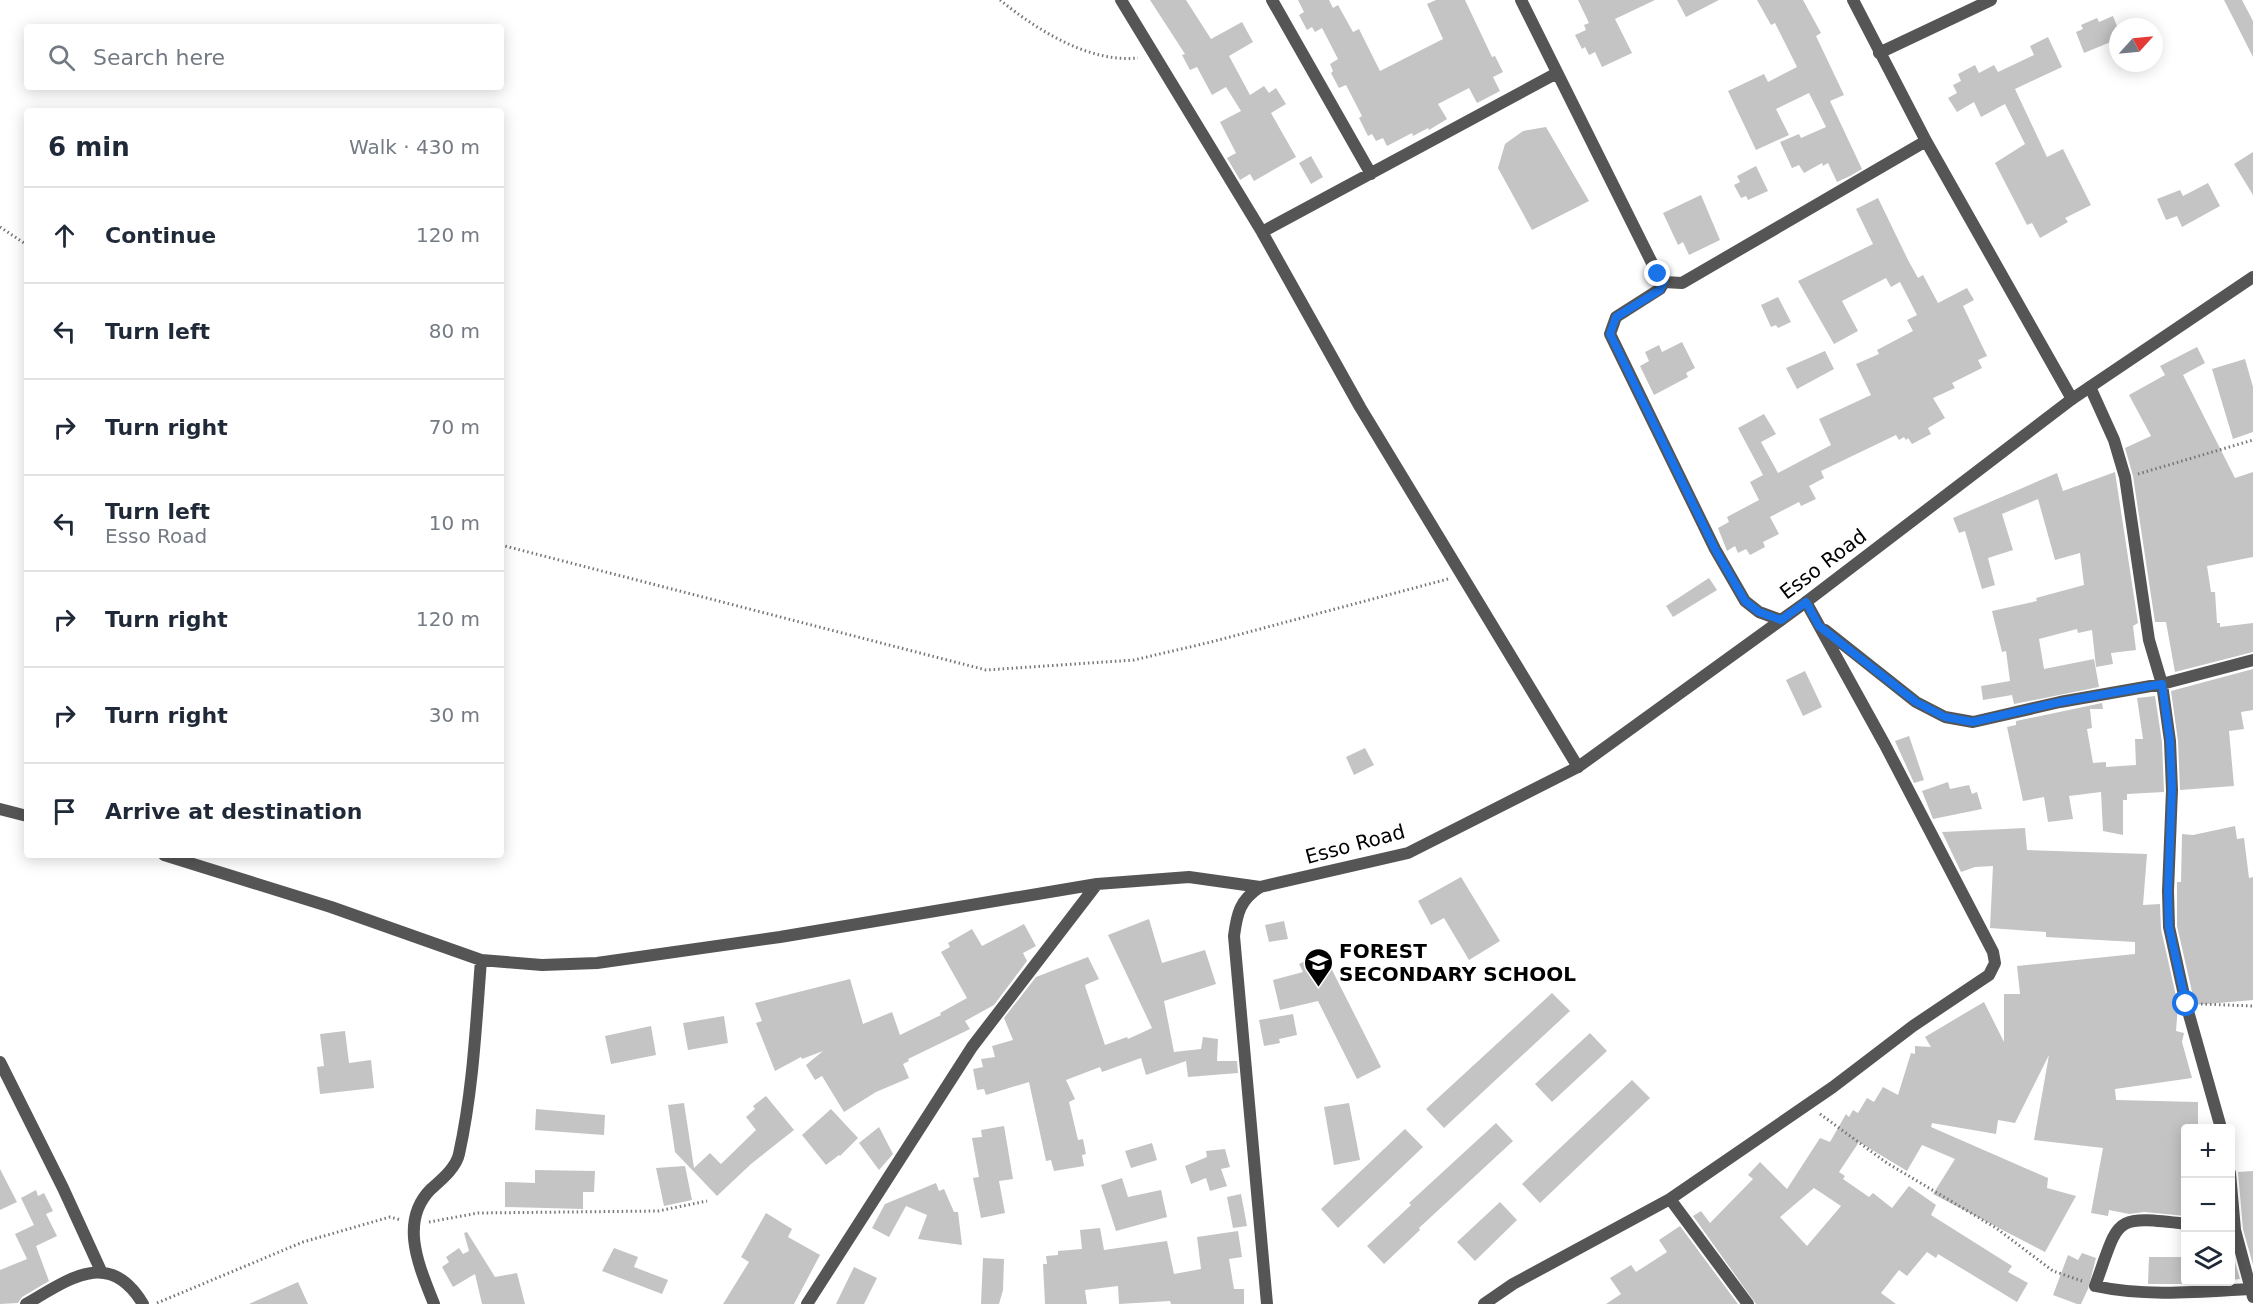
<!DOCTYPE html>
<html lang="en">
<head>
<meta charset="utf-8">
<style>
  body { margin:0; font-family:"DejaVu Sans",sans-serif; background:#f6f6f7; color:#1f2937 }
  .controls { position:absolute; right:18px; bottom:18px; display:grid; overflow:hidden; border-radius:6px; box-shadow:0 3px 15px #0003 }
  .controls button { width:54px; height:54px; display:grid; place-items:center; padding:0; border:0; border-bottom:2px solid #e0e1e3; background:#fff; color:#1f2937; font:30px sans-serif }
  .compass { position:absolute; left:2109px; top:18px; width:54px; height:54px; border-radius:50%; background:#fff; box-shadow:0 3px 15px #0003; rotate:63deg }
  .stop { position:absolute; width:18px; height:18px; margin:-14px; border:4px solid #1a73e8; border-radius:50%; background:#fff }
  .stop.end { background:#1a73e8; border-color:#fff; box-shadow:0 2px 6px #0008 }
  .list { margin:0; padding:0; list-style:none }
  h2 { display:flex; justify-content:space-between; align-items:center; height:78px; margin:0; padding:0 24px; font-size:26px }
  h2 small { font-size:20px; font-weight:400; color:#747a83 }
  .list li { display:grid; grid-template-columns:39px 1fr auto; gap:18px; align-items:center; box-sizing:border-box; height:96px; padding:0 24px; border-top:2px solid #e0e1e3 }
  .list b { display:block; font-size:22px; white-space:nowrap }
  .list p { margin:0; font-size:20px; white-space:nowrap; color:#747a83 }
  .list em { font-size:20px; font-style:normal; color:#747a83 }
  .icon { flex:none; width:33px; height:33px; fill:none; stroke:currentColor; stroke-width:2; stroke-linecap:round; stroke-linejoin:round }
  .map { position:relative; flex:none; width:2253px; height:1304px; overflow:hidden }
  .search { position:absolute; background:#fff; box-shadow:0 3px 15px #0003; left:24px; top:24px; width:480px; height:66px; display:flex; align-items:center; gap:15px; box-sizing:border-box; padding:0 21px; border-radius:6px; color:#747a83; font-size:22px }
  .panel { position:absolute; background:#fff; box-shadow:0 3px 15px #0003; left:24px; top:108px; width:480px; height:750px; border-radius:6px }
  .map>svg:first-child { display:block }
  .building { fill:#c4c4c4; fill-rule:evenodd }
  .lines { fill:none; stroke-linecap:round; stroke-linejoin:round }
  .path { stroke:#777; stroke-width:3; stroke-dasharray:1.5 3; stroke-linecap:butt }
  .minor { stroke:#555; stroke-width:12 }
  .tertiary { stroke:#555; stroke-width:12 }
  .route { stroke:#1a73e8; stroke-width:8 }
  .labels { text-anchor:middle; stroke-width:4.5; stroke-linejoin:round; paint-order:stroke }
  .street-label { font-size:20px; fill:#000; stroke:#fff }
  .poi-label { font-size:20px; font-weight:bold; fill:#000; stroke:#fff; text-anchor:start }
</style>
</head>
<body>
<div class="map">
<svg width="2253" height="1304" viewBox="0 0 2253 1304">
  <rect width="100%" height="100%" fill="#fff"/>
  <path class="building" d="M1150,0H1186L1211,39L1242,22L1253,42L1229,56L1250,95L1264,86L1269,93L1276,88L1286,104L1271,113L1296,157L1254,181L1250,174L1240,180L1227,158L1236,153L1220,122L1241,111L1226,87L1212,95L1197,67L1190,70L1182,55L1185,54Z
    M1298,0H1329L1333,8L1338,5L1353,32L1359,29L1380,71L1443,39L1427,4L1436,0H1465L1492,57L1495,56L1503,72L1493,77L1500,91L1477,103L1469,88L1438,104L1447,119L1429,130L1428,128L1413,136L1412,133L1387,146L1383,138L1376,141L1372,134L1368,136L1359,118L1362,116L1346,85L1339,88L1331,73L1333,71L1330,64L1338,59L1322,28L1315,32L1312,27L1307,30L1299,15L1304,12Z
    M1578,0H1655L1615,19L1632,53L1602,67L1595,52L1589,55L1585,47L1582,49L1575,35L1586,30L1584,25L1589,23Z
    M1677,0H1719L1686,17Z
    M1757,0H1803L1821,33L1816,36L1844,95L1830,101L1862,169L1850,176L1837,182L1828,163L1823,166L1822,163L1804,173L1799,165L1792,168L1780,142L1799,134L1801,138L1826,127L1809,93L1776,109L1789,135L1756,150L1728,91L1764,74L1768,82L1797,67L1775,23L1771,25Z
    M2224,0H2242L2253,21V57Z
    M2113,16L2118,29V39L2084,53L2076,32L2083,29L2081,25L2097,18L2099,22Z
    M2048,37L2062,67L2015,89L2047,157L2063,149L2091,205L2065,218L2068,222L2040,238L2032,223L2027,225L1995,163L2025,144L2005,104L1981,117L1974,102L1957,112L1948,98L1957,93L1953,85L1961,81L1958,74L1975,65L1979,73L1994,65L1998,72L2034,55L2030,46Z
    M1546,127L1589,201L1532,230L1498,168L1505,144L1523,131Z
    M2253,152V195L2234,164Z
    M1311,156L1323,177L1311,184L1299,163Z
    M1756,166L1768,191L1748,200L1746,196L1741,198L1734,185L1740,182L1737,176Z
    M2208,183L2220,206L2182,227L2177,216L2166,220L2157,199L2180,190L2183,196Z
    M1701,195L1720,240L1689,255L1683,242L1678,245L1663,213Z
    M1878,198L1908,260L1918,278L1923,275L1938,303L1967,288L1974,300L1963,306L1987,356L1978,360L1982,368L1952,383L1955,388L1933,398L1945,418L1928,428L1931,434L1912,444L1908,438L1906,440L1904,437L1899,440L1896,435L1821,471L1824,478L1809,486L1816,499L1801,506L1799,502L1770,517L1779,534L1763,542L1765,547L1750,555L1746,549L1738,553L1735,546L1727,551L1718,528L1729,522L1727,517L1759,500L1750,482L1763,475L1738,428L1764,414L1776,434L1761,442L1778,473L1831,445L1819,419L1871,395L1856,364L1879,354L1877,350L1913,331L1907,320L1917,315L1900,282L1891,287L1886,278L1842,301L1858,331L1834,344L1798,281L1873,244L1856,209Z
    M1778,297L1791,322L1778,328L1776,325L1771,327L1761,305Z
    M1682,342L1695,368L1686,373L1688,377L1654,395L1640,366L1649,361L1645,352L1659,345L1662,352Z
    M2197,347L2205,363L2183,375L2235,478L2253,472V557L2207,566L2211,592H2215L2217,623H2220V627L2253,623V652L2175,672L2166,622H2155L2133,476L2125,448L2151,436L2129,395L2165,375L2160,366Z
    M1825,351L1834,369L1797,389L1786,368Z
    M2245,359L2253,387V432L2233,439L2212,369Z
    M2115,472L2138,623L2133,626L2136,650L2111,653L2113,664L2096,667L2092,630L2078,633L2077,629L2039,639L2044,669L2094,659L2099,687L2014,704L2012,695L1983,700L1981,686L2010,681L2006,651L2002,652L1992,611L2037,601L2036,598L2084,585L2080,553L2055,560L2038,499L2002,514L2013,550L1988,558L1995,585L1982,589L1965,531L1959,533L1953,518L2057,473L2063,491Z
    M1709,578L1717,590L1673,617L1666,606Z
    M2253,669V710L2241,712L2244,729L2229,731L2234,786L2180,790L2178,741L2171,691Z
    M1805,671L1822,707L1803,716L1786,680Z
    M2155,696L2162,742L2164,792L2127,794V800H2123V835L2103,831L2101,792L2069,796L2073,819L2048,822L2044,797L2023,801L2007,727L2016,725V721L2102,703L2103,709H2090L2092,728L2087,729L2093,763L2106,762V767L2136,765L2135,739H2143L2137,698Z
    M1909,736L1924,780L1914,783L1895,741Z
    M1365,748L1374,765L1354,775L1346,757Z
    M1948,782L1950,789L1969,785L1972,794L1977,792L1982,809L1933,819L1922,791Z
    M2235,826L2237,839L2244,838L2249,878L2253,877V1000L2195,1005L2177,926V882H2181L2182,834L2193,835Z
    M2025,828L2027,850L2147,854L2143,905L2160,904L2161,929L2178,1005L2176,1031L2184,1033L2182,1042L2192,1078L2115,1089L2116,1100L2198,1102V1128H2186V1216L2144,1212L2129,1214L2109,1210L2108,1216L2091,1213L2103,1148L2034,1140L2049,1055L2015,1123L1998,1120L1996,1134L1932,1123L1931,1127L2048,1178L2047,1188L2076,1196L2045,1252L1933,1194L1955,1159L1922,1145L1907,1171L1859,1142L1839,1172L1845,1176L1843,1179L1869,1197L1873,1193L1892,1208L1909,1186L1936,1205L1931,1215L2012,1266L2008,1272L2028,1283L2017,1302L1938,1254L1936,1258L1927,1252L1907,1276L1899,1270L1881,1293L1896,1304H1756L1693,1216L1701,1211L1710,1223L1753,1179L1748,1175L1760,1162L1787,1189L1820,1138L1830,1142L1846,1114L1849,1117L1853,1110L1858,1113L1867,1098L1874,1102L1883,1087L1898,1095L1911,1053L1915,1054V1046L1931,1047L1925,1037L1967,1012L1984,1002L2004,1042V994H2020L2017,966L2135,954V942L2046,937V932L1990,928L1993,866L1975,867L1961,872L1942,832ZM1814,1188L1841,1206L1807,1246L1780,1217Z
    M1461,877L1500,941L1469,960L1444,918L1431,925L1418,901Z
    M1149,919L1162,963L1205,950L1216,984L1164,1001L1174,1052L1201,1049L1203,1037L1218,1039L1217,1061H1237L1238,1073L1188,1077L1186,1061L1146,1075L1141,1058L1102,1072L1100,1067L1066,1080L1075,1099L1069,1102L1078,1140L1083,1139L1086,1154L1082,1155L1084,1166L1054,1171L1051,1160L1046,1161L1029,1082L986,1095L984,1089L977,1090L973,1069L983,1067L981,1059L995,1057L992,1046L1013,1040L1004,1018L1036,977L1088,957L1099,979L1085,985L1086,989L1105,1045L1127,1037L1128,1039L1152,1028L1108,935Z
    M1284,921L1288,939L1269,942L1265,925Z
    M1024,924L1036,946L1023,953L1027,961L994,1005L965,1021L970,1029L908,1059L909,1061L903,1064L909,1078L876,1092L844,1112L822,1076L815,1080L806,1065L823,1051L802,1059L801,1057L775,1071L756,1023L762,1021L755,1003L850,979L863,1024L892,1012L900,1035L941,1015L940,1013L967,998L941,952L950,947L948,943L972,929L982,946Z
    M1323,952L1381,1067L1357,1079L1318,1001L1280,1010L1273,980L1303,972L1299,964Z
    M1552,993L1570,1011L1444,1128L1426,1109Z
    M1293,1014L1297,1035L1279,1039L1280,1043L1264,1046L1259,1020Z
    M724,1016L728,1043L688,1050L683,1023Z
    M651,1026L656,1055L611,1064L605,1036Z
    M345,1031L349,1063L371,1060L374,1088L320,1094L317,1067L324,1066L320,1034Z
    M1590,1033L1607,1051L1552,1102L1535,1084Z
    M1632,1080L1650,1098L1540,1203L1522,1184Z
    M766,1096L794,1130L751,1164L717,1196L675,1152L668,1105L684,1103L694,1168L710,1153L721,1164L756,1130L746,1117L755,1109L753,1106Z
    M1349,1103L1360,1160L1334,1165L1324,1107Z
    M536,1109L605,1115L604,1135L535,1130Z
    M831,1109L858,1138L840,1156L839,1155L826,1165L802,1135Z
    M1496,1123L1513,1141L1419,1228L1420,1230L1384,1264L1367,1246L1411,1205L1409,1203Z
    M1004,1126L1013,1179L999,1181L1005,1213L981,1218L973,1178L979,1177L972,1138L982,1137L981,1130Z
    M879,1127L893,1154L879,1170L859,1143Z
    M1405,1129L1423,1147L1338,1228L1321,1209Z
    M1152,1143L1157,1160L1131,1168L1125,1151Z
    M1225,1149L1230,1167L1221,1169L1227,1186L1210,1191L1206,1178L1191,1184L1185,1166L1207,1157L1206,1151Z
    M685,1166L692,1200L664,1206L656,1168Z
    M0,1169L17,1202L0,1210Z
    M535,1170L595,1171L594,1192H583V1209L505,1207V1182L535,1183Z
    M2253,1171V1265L2243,1229L2238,1172Z
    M1122,1178L1128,1197L1161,1190L1167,1217L1116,1231L1101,1185Z
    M936,1183L939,1191L944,1189L954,1212H958L962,1245L918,1239L927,1215L906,1206L889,1237L872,1228L885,1204Z
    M36,1190L38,1196L44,1193L53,1211L46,1214L57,1236L36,1246L49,1281L22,1297L18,1303L0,1304V1270L27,1259L15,1234L34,1225L21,1198Z
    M1241,1194L1247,1226L1233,1228L1227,1197Z
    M1500,1202L1517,1220L1475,1261L1457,1242Z
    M766,1213L792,1229L788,1237L820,1255L794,1304H723L749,1262L741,1257Z
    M1680,1226L1738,1304H1606L1621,1294L1610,1278L1631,1265L1636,1272L1667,1252L1659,1240Z
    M1100,1228L1104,1250L1167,1241L1174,1274L1201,1269L1197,1237L1238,1231L1242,1257L1229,1259L1234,1289H1244V1304H1171L1170,1301L1119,1304L1118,1286L1085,1290L1087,1304H1045L1043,1264H1047L1046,1256L1058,1255V1251L1082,1249L1080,1230Z
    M467,1232L495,1277L517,1273L525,1304H482L475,1274L453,1287L442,1267L449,1262L446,1257L459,1248L463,1254L469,1251L464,1233Z
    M2230,1245L2240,1279L2230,1280Z
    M614,1248L638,1257L634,1267L668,1280L662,1294L602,1271Z
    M2082,1253L2096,1258L2088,1289L2081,1304H2077L2053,1295L2068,1255L2078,1260Z
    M2149,1257H2186V1284H2148Z
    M983,1258L1004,1259L1003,1290L999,1304H981Z
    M854,1267L877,1278L864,1304H836Z
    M298,1282L308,1304H249Z"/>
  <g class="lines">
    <path class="path" d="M1000,0C1037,30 1089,63 1138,58
      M0,227L27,245
      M2138,474L2253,440
      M501,545L986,670L1134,660L1211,642L1448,579
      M2201,1004L2253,1006
      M1820,1114L1887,1163L1996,1228L2053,1271L2082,1281
      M429,1222L478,1213L658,1211L707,1201
      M157,1303L303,1242L390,1217L401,1220"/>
    <path class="minor" d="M1121,0L1262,232L1360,407L1578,767
      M1272,0L1371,174
      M1521,0L1652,263L1664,282L1682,283L1926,141
      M1853,0L1926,141L2072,399
      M1879,53L1991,0
      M1262,232L1557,73
      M1664,282L1660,289L1616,317L1610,334L1715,549L1745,601L1759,612L1781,620
      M2090,387L2114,440L2125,477L2149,640L2162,684L2170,741L2172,790L2168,891L2169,927L2186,1004L2221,1128
      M1825,630L1916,702L1945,717L1973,722L2060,702L2162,684L2253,660
      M0,809L27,816
      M164,855L331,907L481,960L542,965L597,963L780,937L1097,884L1189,877L1260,887
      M0,1062L63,1188L101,1271
      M2230,1173L2235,1230L2253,1297
      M1670,1199L1748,1304
      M2186,1224C2111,1215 2120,1218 2095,1286C2146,1297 2197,1292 2249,1289
      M26,1304C68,1280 109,1247 143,1304
      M434,1304C420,1268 398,1222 431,1189C441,1180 456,1168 459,1154C473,1091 476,1024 481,960
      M807,1304L972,1047L1097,884
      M1484,1304L1513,1284L1670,1199L1833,1087L1913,1026L1989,975L1995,963L1993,952L1885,745L1806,602"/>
    <path class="tertiary" d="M1267,1304L1234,936C1237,913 1240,900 1260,887L1408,853L1578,767L1806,602L2072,399L2253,277"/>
  </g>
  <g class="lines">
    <path class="route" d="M1658,274L1664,282L1660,290L1616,317L1610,334L1715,549L1745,601L1759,612L1781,620L1806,602L1819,626L1916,702L1945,717L1973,722L2060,702L2162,684L2170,741L2172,789L2168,891L2169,927L2186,1004"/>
  </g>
  <defs>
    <symbol id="school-pin" viewBox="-11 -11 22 30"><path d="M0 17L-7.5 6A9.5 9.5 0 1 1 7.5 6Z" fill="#000" stroke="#fff"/><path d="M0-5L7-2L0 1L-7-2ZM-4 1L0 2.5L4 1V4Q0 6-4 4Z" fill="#fff"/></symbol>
  </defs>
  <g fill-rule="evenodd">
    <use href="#school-pin" x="1302" y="946" width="33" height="45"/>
  </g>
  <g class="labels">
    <g class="street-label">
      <text transform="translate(1823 564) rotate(-37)" y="7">Esso Road</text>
      <text transform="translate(1355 844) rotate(-15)" y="7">Esso Road</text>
    </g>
    <g class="poi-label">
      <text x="1339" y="958">FOREST<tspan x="1339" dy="23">SECONDARY SCHOOL</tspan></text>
    </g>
  </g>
</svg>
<div class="controls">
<button>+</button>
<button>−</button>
<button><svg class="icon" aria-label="layers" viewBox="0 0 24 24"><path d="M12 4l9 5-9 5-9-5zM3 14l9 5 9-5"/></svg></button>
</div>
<svg class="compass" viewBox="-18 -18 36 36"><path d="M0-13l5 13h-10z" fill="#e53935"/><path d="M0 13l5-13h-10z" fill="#747a83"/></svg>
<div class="stop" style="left:2186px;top:1004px"></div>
<div class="stop end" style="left:1658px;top:274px"></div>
<div class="search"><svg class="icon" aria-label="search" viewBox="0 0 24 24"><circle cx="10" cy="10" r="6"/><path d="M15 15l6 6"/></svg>Search here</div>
<section class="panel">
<h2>6 min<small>Walk · 430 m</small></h2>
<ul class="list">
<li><svg class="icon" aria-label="ahead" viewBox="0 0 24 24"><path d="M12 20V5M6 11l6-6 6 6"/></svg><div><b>Continue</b></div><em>120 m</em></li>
<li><svg class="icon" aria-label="left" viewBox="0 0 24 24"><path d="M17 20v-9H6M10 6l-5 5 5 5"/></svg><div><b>Turn left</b></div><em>80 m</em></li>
<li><svg class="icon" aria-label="right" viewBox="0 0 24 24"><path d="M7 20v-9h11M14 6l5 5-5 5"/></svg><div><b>Turn right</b></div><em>70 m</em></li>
<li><svg class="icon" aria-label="left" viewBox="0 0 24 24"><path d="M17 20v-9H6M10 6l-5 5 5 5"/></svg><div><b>Turn left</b><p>Esso Road</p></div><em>10 m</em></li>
<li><svg class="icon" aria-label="right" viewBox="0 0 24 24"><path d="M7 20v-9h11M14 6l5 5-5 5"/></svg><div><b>Turn right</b></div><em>120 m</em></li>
<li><svg class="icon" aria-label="right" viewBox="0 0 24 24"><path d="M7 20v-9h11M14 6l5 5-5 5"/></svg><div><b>Turn right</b></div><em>30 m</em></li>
<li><svg class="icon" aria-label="arrive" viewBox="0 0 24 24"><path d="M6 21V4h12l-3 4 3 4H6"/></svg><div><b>Arrive at destination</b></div></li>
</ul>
</section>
</div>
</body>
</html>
